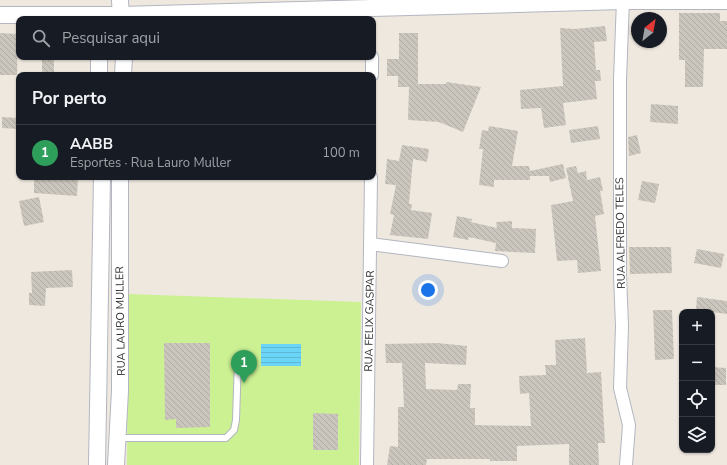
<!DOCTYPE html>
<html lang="pt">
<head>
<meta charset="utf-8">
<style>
  body { margin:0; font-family:"Nunito Sans",sans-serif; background:#20242c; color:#f1f3f6 }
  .controls { position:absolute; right:12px; bottom:12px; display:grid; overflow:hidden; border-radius:8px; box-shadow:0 1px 3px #0004 }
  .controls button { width:36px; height:36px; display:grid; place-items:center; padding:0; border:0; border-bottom:1px solid #363941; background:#171b24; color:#f1f3f6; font:20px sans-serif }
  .compass { position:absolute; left:631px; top:12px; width:36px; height:36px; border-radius:50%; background:#171b24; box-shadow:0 1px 3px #0004; rotate:31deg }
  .you { position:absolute; left:428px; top:290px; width:14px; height:14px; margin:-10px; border:3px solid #fff; border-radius:50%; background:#1a73e8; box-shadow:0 0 0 6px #1a73e833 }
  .badge { display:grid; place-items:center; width:26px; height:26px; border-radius:50%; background:#2563eb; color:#fff; font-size:13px; font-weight:700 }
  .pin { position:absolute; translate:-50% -33px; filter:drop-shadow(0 1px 2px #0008) }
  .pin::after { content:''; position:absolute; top:21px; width:14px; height:12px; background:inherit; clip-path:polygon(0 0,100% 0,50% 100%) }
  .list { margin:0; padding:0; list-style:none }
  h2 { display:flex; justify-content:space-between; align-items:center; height:52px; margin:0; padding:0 16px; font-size:17px }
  h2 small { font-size:13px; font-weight:400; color:#9ea1a6 }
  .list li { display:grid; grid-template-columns:26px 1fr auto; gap:12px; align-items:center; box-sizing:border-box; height:56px; padding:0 16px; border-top:1px solid #363941 }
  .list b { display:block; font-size:15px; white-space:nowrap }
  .list p { margin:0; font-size:13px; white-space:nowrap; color:#9ea1a6 }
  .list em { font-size:13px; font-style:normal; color:#9ea1a6 }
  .icon { flex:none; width:22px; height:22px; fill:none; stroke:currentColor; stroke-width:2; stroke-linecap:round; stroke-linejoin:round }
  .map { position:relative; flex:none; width:727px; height:465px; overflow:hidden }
  .search { position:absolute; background:#171b24; box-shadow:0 1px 3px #0004; left:16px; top:16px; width:360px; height:44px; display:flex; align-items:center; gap:10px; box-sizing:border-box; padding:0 14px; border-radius:8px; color:#9ea1a6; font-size:15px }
  .panel { position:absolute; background:#171b24; box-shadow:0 1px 3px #0004; left:16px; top:72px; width:360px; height:108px; border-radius:8px }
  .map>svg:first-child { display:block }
  .pitch { fill:#cbf193 }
  .water { fill:url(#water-rules) }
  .building { fill:url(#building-back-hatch) }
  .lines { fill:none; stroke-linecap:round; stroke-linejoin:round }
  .lane-casing { stroke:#b3b6c1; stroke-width:8 }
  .street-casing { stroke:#b3b6c1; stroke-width:14 }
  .secondary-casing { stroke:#b3b6c1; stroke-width:18 }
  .lane { stroke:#fff; stroke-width:6 }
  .street { stroke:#fff; stroke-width:12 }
  .secondary { stroke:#fff; stroke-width:16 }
  .labels { text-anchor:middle; stroke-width:3; stroke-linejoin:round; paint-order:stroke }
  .street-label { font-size:11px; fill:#2d2d2d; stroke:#fff }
</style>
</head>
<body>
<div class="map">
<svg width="727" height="465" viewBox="0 0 727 465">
  <defs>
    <pattern id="water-rules" width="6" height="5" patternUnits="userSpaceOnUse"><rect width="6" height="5" fill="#6bd5f8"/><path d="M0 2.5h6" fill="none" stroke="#5db7d5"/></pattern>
    <pattern id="building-back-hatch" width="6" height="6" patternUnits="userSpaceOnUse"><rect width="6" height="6" fill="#cbc6bd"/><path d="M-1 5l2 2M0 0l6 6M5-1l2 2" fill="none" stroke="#afaaa3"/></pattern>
  </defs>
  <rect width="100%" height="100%" fill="#efe8df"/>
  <path class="pitch" d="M128,294L361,302L359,465H127Z"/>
  <path class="water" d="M261,344H301V366H261Z"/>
  <path class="building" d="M679,13H720V21H727V49H704L703,87H685V60H679Z
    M605,26L607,41L594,42L596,70H600L601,81H595L597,99L563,103L566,125L544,128L541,108L521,109L520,90L563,86L560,28L575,29Z
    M0,33L18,34L17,75H0Z
    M399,33H418V84H446V82L481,87L463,132L439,122L408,120L409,87H398V76H387V59H399Z
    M42,57H54V75H42Z
    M651,104L678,106V124L650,122Z
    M2,117L19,118V129L2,128Z
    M489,126L518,131L512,166H529L530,171L563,164L566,178L550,182L549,176H530V180H494V187L479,185L483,149H479L482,130L488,131Z
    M598,126L600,139L571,143L569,130Z
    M637,135L641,153L629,156L628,137Z
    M402,145L429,149L427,162L413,159L409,204H412L411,210L432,213L428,239L390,235L394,215L390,214L396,185L385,184L387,159L399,161Z
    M576,166L578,173L586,171L587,180L600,177L603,191H600L604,214L595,216L601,271L578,273L577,260L557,261L551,205L573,201L566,168Z
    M34,177H78L77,196L34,193Z
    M642,181L659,184L655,203L638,200Z
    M39,197L44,222L24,226L19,201Z
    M457,216L472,219L471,222L497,228L496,222L512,221V228L536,229L535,253L495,251L496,243L469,237L468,240L453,237Z
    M629,247H671L672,273L630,274Z
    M697,249L724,254L721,268L694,263Z
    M72,270L73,287L46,288L45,306L29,305V293H32L31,272Z
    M697,297L727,301V314L696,310Z
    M653,310H672L674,359L655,360Z
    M585,338L587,373L601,372L605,443H598L599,465H569V444L517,446V461H490V459H427L426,465H387L390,446L398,447V407H404L402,363H386L385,344L437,343L467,346L466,365L425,363L426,389L457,390L458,384H471L470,408H475V425L531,426L529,393L520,394L519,376L546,375L545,365H556L555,340Z
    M164,343H210V427L176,428V419L165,420Z
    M712,367L726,368V385H712Z
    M313,413L338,414V450H313Z"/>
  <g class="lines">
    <defs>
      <path id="lane" d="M118,438H226L234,430L236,420L238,359"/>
      <path id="street" d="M623,0L620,80V276L622,326L620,388L629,425L626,465
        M372,75V57
        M370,244L502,261
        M367,465L371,177"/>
      <path id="secondary" d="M120,0L121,19
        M0,15H121L623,1H727
        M99,57V75
        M123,75L124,57
        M97,465L102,177
        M116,465L120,391V177"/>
    </defs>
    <use href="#lane" class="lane-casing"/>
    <use href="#street" class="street-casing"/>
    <use href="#secondary" class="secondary-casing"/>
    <use href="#lane" class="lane"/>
    <use href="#street" class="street"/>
    <use href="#secondary" class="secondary"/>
  </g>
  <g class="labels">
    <g class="street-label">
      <text transform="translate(620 233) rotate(-91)" y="4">RUA ALFREDO TELES</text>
      <text transform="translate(120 321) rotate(-91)" y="4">RUA LAURO MULLER</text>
      <text transform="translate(369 321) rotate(-89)" y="4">RUA FELIX GASPAR</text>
    </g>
  </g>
</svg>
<div class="controls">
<button>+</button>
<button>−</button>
<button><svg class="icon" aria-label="locate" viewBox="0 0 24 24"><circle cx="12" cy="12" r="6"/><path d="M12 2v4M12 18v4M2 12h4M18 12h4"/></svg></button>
<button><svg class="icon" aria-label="layers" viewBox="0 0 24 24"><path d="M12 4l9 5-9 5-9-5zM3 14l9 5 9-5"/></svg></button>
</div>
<svg class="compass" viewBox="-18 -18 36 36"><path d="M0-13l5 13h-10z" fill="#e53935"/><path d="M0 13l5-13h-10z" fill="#9ea1a6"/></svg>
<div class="you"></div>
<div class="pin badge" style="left:244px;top:383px;background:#2e9e5b">1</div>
<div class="search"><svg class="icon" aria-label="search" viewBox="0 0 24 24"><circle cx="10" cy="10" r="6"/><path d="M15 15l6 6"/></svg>Pesquisar aqui</div>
<section class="panel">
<h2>Por perto<small></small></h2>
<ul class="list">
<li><span class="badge" style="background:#2e9e5b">1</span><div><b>AABB</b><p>Esportes · Rua Lauro Muller</p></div><em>100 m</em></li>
</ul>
</section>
</div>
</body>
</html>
